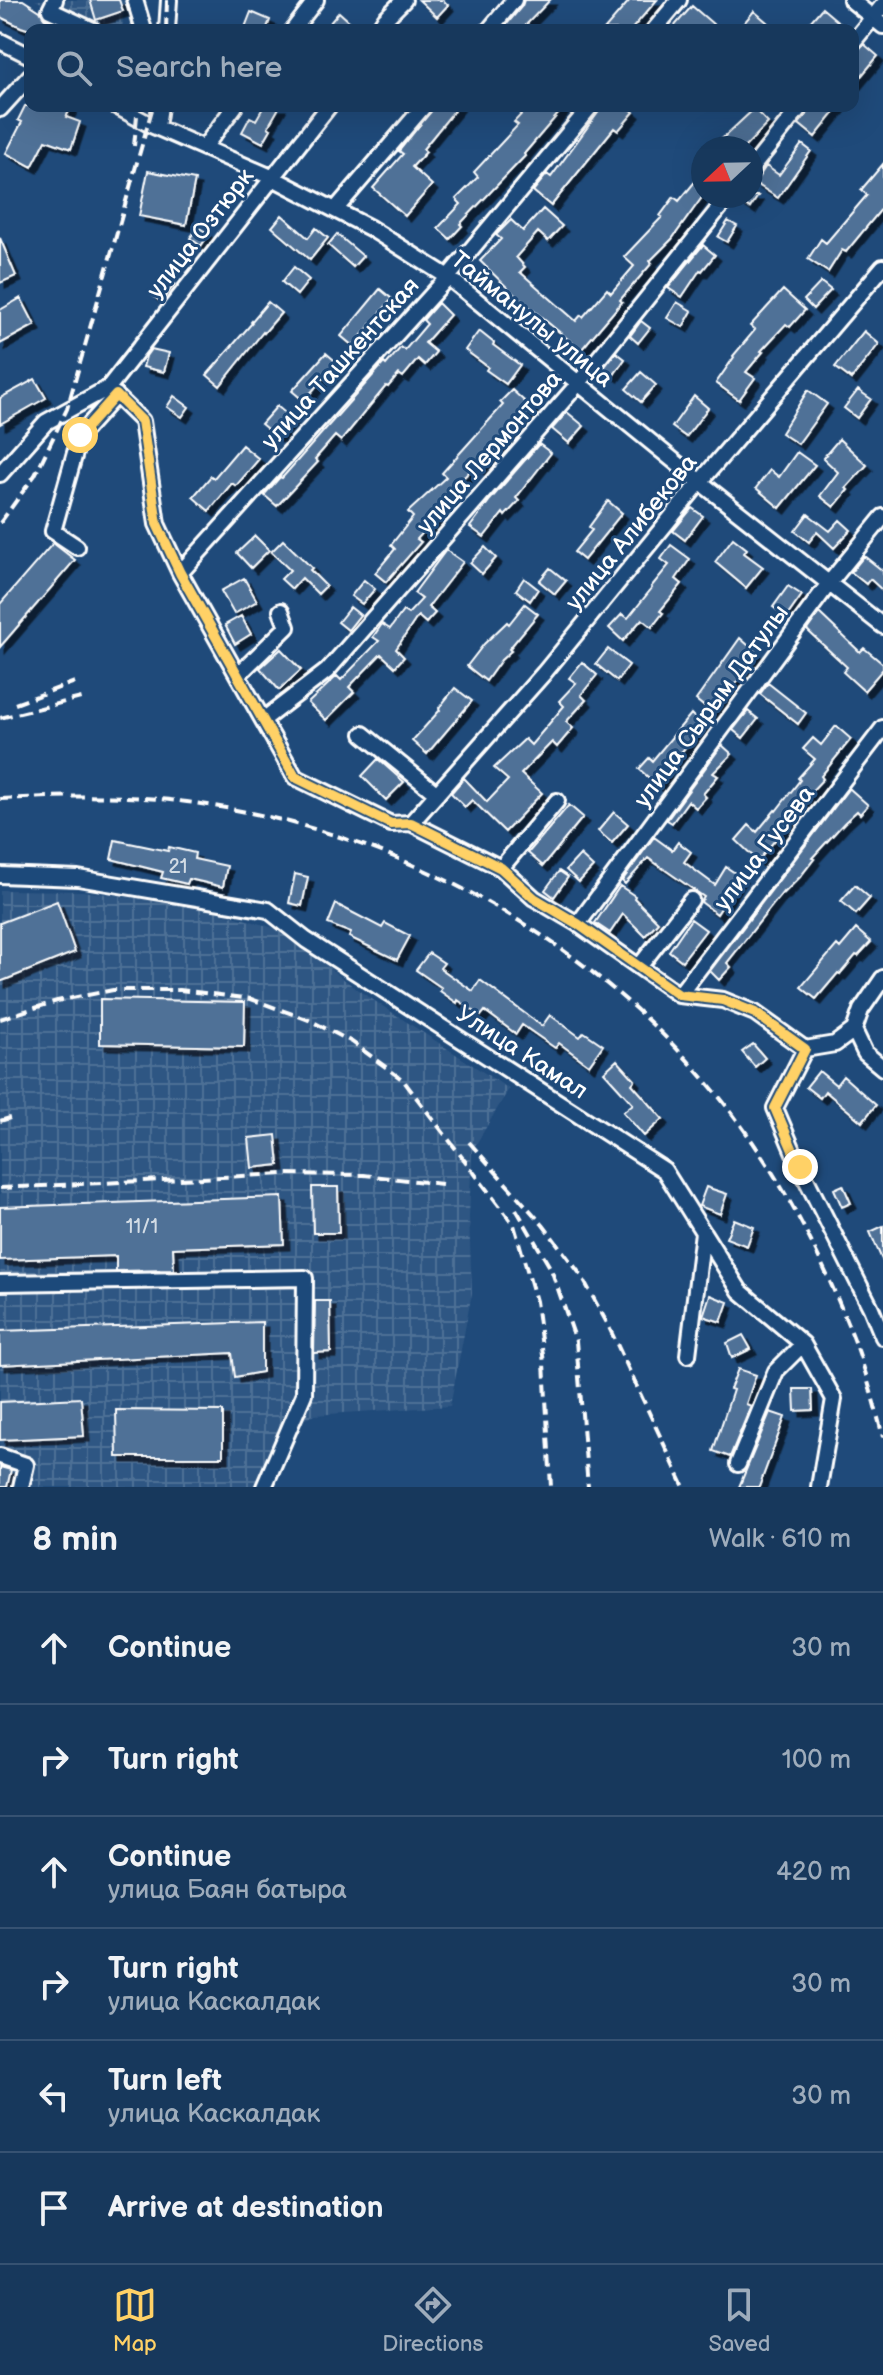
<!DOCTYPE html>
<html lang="en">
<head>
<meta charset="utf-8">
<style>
  body { margin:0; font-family:"Balsamiq Sans",sans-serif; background:#203f62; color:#f1f3f6 }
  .compass { position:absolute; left:691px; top:136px; width:72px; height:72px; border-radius:50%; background:#17385c; box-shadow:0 8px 32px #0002; rotate:248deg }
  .stop { position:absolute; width:24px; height:24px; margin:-18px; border:6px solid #ffd166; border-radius:50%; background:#fff }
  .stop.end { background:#ffd166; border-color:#fff; box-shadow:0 2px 8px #0008 }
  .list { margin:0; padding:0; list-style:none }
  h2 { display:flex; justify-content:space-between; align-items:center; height:104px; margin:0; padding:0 32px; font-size:34px }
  h2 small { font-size:26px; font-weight:400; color:#9eacbb }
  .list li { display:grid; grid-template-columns:52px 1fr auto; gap:24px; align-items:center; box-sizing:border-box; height:112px; padding:0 32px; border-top:2px solid #365272 }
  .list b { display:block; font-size:30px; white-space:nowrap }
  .list p { margin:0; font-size:26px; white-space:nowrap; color:#9eacbb }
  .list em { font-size:26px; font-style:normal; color:#9eacbb }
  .icon { flex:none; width:44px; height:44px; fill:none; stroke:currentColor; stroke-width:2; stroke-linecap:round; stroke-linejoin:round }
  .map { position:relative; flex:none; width:883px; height:1487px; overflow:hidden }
  .search { position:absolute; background:#17385c; box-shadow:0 8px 32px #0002; left:24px; right:24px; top:24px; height:88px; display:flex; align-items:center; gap:20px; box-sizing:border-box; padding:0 28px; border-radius:16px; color:#9eacbb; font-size:30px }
  .sheet { height:776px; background:#17385c }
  nav { display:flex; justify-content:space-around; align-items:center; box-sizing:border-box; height:112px; border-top:2px solid #365272; background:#17385c; font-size:22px; color:#9eacbb }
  nav a { display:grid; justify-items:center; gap:4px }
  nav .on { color:#ffd166 }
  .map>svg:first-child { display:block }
  .industrial { fill:url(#industrial-grid) }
  .building { fill:#507197; stroke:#fff; stroke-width:2; filter:url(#shadow) }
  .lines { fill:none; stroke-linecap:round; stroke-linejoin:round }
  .minor-casing { stroke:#fff; stroke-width:20 }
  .minor { stroke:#1f4a7a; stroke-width:14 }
  .rail { stroke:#fff; stroke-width:4; stroke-dasharray:12 6; stroke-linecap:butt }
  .route { stroke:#ffd166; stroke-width:10 }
  .labels { text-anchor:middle; stroke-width:6; stroke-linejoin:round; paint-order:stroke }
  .number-label { font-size:20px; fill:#d3dce5 }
  .street-label { font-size:24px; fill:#fff; stroke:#1f4a7a }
</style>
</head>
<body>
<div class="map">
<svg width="883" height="1487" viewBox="0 0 883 1487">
  <defs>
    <pattern id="industrial-grid" width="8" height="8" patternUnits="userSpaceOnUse" patternTransform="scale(2)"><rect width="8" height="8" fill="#2e5683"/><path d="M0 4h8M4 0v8" fill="none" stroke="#4d6f96"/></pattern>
    <filter id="shadow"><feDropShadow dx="5.5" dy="5.5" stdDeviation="0" flood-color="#0009"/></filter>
  </defs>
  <rect width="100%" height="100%" fill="#1f4a7a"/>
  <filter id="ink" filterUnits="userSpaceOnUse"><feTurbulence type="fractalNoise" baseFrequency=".0125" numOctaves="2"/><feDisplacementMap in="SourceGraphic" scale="16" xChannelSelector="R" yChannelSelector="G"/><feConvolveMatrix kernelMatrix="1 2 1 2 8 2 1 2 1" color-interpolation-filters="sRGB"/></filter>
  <g filter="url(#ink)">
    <path class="industrial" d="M35,0H125L122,30H102Z
      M0,890L83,891L167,902L223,913L278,929L358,990L509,1089L472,1151L469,1217L472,1293L450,1406L314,1415L280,1431L256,1487H0Z"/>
    <path class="building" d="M0,0H23L40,11L45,19L69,30H30L21,27L0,17Z
      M90,0H119L123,11L96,20Z
      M419,0H443L448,5L437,17Z
      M524,0H550L521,30H502L522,6Z
      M630,0H657L631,30H604Z
      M692,6L713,24L708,30H671Z
      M822,8L848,30H803Z
      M754,11L768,23L763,30H738Z
      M251,12L270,20L266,30H244Z
      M339,12L350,22L344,30H324Z
      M864,44L878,56L853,86V55Z
      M25,106H72L66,117L80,122L71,149L46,140L32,167L6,153L22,122L18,120Z
      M264,106H280L268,127L271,129L263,143L242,132L250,117L256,120Z
      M435,106H458L423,149L426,152L412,167L432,185L405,216L373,188L403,154L399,151Z
      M529,106H565L524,154L525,156L460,224L462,226L450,239L438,228L461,204L456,199L478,177L474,172L518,125L514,122Z
      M603,106H627L634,112L618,131L614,128L551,206L533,191L547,174L551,177Z
      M813,106H840L815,137L799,124Z
      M754,109L768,123L744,148H712Z
      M802,144L811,151L778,198L755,183L766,166L779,175Z
      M883,164V207L846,252L842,250L828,272L808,259L821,239L826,243L867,195L861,190Z
      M148,171L195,180L186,225L139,216Z
      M703,172V196L672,239L650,261L652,263L620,300L622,302L581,350L516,296L480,261L501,239L496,235L511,220L523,231L543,209L562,226L548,241L538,232L516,257L525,267L520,272L576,321L581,315L583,317L607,289L611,293L634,266L624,257L662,217L660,216L674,197L679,201Z
      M739,196H758L750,208L738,200Z
      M282,215L308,238L316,228L328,238L310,260L272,227Z
      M728,221L737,226L727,242L718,237Z
      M198,227L209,234L201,246L190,238Z
      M337,234L363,256L353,267L328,245Z
      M0,238L16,276L0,283Z
      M703,245L715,255L702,271L700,270L682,297L668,288Z
      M294,267L309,280L297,295L282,282Z
      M165,276L175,284L161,302L151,294Z
      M821,282L831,290L813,309L804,300Z
      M380,289L392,299L353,346L341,336Z
      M783,290L805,310L790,327L786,324L761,351L763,352L746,372L755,378L739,400L716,383L734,357L733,356L755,330L750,326Z
      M21,298L35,325L0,344V310Z
      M268,302L281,313L264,333L263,332L220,386L207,375L252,323L251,322Z
      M677,302L692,311L683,327L667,318Z
      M438,303L450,315L425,343L436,352L425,365L418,359L403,377L399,374L388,387L386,386L341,441L335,436L315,459L318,462L277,506L264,495L280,477L282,478L384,363L386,365L401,347L405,350L427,324L423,320Z
      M641,321L650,328L638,343L630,336Z
      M479,331L494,343L493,345L520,365L506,384L486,370L488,367L465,350Z
      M864,331L879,344L851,379L835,367Z
      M151,349L169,353L164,372L143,367L146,356Z
      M616,352L625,359L613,376L603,369Z
      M326,353L340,365L327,380L324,377L304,401L292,391Z
      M641,372L656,385L641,402L626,389Z
      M35,379L46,398L0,424V398Z
      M512,390L533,409L520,421L479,469L475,466L450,491L454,495L433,516L436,519L417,539L421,542L386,582L375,573L395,549L391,545L413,517L408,512L446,477L442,473L503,405L500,402Z
      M808,390L827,404L798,444L781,433Z
      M858,390L871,399L857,418L844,408Z
      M174,396L189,407L182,417L167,407Z
      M694,396L708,408L686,437L672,427Z
      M277,406L292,419L277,437L261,424Z
      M567,412L584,426L569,443L552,429Z
      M839,439L867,465L846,488L848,490L834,507L820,496L838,472L823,458Z
      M539,444L551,453L516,498L519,501L505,516L503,513L484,537L470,527L490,500Z
      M242,445L259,459L236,486L232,483L209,511L193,497L211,476L214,478Z
      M797,452L815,465L780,508L756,488L770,470L779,477Z
      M608,501L622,513L584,560L574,552L592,530L589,527Z
      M692,508L703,516L685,540L673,531Z
      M808,514L830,531L840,520L851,530L834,548L817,532L809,542L795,531Z
      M255,536L269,550L251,568L237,553Z
      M733,538L747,549L744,553L763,567L746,588L715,562Z
      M283,540L312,568L310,570L326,586L318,594L302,578L292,589L281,579L290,570L271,552Z
      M53,543L75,560L0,647V604Z
      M671,545L690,559L676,579L682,584L660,611L663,613L652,627L642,619L623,641L609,628L622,614L628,618L652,588L651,587L669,565L661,559Z
      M485,547L496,558L482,574L470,563Z
      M446,550L463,562L428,607L435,613L426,623L418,616L396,649L404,657L395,667L381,654L349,687L354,692L326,720L308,703L337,676L341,680L379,641L373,637L382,624L390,629L403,611L408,614L422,599L414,593Z
      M864,556L883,571V591L870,579L866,584L851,572Z
      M550,568L566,581L555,594L539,581Z
      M244,578L257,601L234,614L221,591Z
      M524,578L538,589L530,601L516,590Z
      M364,580L375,589L362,604L351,596Z
      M788,586L802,595L788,615H784L773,607Z
      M525,604L538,614L509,649L511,651L501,660L486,681L467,666L484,644L507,622L509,624Z
      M350,607L360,615L348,630L338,622Z
      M819,613L860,652L864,648L883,664V669L864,691L843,672L847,667L807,630Z
      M241,616L251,634L235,644L225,625Z
      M740,638L757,653L742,671L744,673L712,713L696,700Z
      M281,649L301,670L279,690L260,668Z
      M608,649L629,665L617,681L596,664Z
      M582,662L597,675L581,695L586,700L566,722L573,728L557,747L552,742L521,774L542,793L505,832L472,800L465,807L451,793L464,778L487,802L508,780L494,768L525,739L531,745L564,706L559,701L576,683L569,678Z
      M768,683L806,713L798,724L760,694Z
      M455,688L472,701L427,754L412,741L440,710L439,708Z
      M748,711L758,719L743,738L733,730Z
      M691,714L703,726L665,772L668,775L658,786L639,769L649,758L652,761Z
      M836,726L851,739L821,776L823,779L808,795L810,797L758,861L736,840L749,825L757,832L775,810L776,811L800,780L798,778L815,759L803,749L813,738L821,745Z
      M722,745L732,754L713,773L718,776L703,794L706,797L696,808L688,801L672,823L667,820Z
      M378,759L404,782L386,800L362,776Z
      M849,788L868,805L860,814L857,811L844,823L812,858L814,859L800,877L784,893L783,892L727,963L731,967L719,980L710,971Z
      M569,805L583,817L543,866L528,853Z
      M614,812L628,824L612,843L598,831Z
      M654,837L672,850L678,842L691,852L684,862L715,885L726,867L741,877L717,914L701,902L704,897L648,858L625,884L622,881Z
      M115,840L168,851L169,847L195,853L194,859L227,866L223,887L189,879L187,884L161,878L163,872L111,859Z
      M580,855L593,867L579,882L566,870Z
      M559,871L568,877L554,897L545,890Z
      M295,874L308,877L302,906L289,903Z
      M855,885L870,898L856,914L841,901Z
      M620,886L635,896L634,898L658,922L645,936L623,914L610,933L595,923Z
      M57,901L75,952L0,982V923Z
      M336,904L382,928L385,923L410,936L397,960L349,937L351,933L328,924Z
      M691,919L706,930L682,961L669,951Z
      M856,929L871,942L858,956L856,955L840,974L838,973L816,999L801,987L837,945L840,948Z
      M429,953L444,963L440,968L473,991L480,980L542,1026L550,1015L580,1037L584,1032L603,1045L589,1065L559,1043L555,1048L522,1025L516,1034L485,1011L481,1016L458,1000L457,1003L440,991L442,988L416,970Z
      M100,999L245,1002L244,1047L100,1044Z
      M753,1044L765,1058L755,1067L742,1052Z
      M617,1060L635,1080L632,1084L663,1119L644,1136L623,1112L633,1104L604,1072Z
      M819,1071L836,1085L843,1076L876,1105L862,1122L825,1091L820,1098L806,1087Z
      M276,1135L279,1165L252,1168L249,1138Z
      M843,1185L851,1203L842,1207L834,1189Z
      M312,1187H338L339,1233H313Z
      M706,1187L727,1194L720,1214L699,1206Z
      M282,1197L284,1244L173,1248L174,1270L116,1271V1256L0,1260V1207Z
      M734,1219L754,1227L747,1246L726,1238Z
      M883,1226V1262L870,1232Z
      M710,1295L728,1302L721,1322L703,1316Z
      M315,1301H330L331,1352L314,1353Z
      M262,1322V1372L235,1377L232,1353L0,1365V1331Z
      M743,1335L751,1349L732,1358L727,1343Z
      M738,1369L756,1375L746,1404L751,1406L730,1457L713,1451L733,1390L730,1389Z
      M794,1389H812L813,1410L795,1411Z
      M81,1398L84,1436L0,1440V1402Z
      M116,1410L223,1411V1457H117Z
      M770,1412L785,1417L759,1487H739Z
      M0,1467L11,1470L7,1487H0Z"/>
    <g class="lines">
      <defs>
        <path id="minor" d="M55,0L50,10L93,30
          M135,0L144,30
          M851,0L883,26
          M167,30L169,0
          M293,30L316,0
          M378,30L385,19L404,0
          M489,30L514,0
          M654,30L679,0
          M0,41L30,56
          M853,42L883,5
          M116,106L149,124L271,177L370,228L448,277L700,482L883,626
          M0,109L30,76
          M157,127L160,106
          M205,146L235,106
          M751,169L801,106
          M335,210L424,106
          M108,388L142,421L157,524L180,573L295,777L391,824L411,823L501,868L534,898L578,924L679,995L723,1000L755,1013L805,1049L835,1044L854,1030
          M0,474L46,422L108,388L329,106
          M77,547L53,531L80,435L116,395
          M180,573L448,277L591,106
          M238,675L287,627L281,611
          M263,720L327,671L578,384L729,196
          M363,734L437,794
          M411,823L544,673L700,482L883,267
          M501,868L557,801
          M0,875L78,878L268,910L306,940L664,1170L740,1291L803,1344L834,1399L819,1487
          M578,924L830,582L883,517
          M639,967L691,900
          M679,995L883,728
          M854,1030L861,1010L883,978
          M854,1030L865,1053L883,1068
          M805,1049L775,1108L800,1167L871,1308L883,1337
          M0,1283L305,1278L304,1394L264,1487
          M688,1355L703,1232
          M0,1456L26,1465L21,1487
          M738,1464L776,1371L803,1344"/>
      </defs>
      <use href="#minor" class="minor-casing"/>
      <use href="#minor" class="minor"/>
      <path class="rail" d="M126,0L134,30
        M166,30L167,0
        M134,146L138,106
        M0,523L35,475L67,409L153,106
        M15,704L75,682
        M0,718L85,697
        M0,799C62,796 125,794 187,802C391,829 579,930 711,1087C769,1156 814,1239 847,1322C863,1359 873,1399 883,1437
        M0,1019L57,1001L113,990H180L251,999L309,1020L352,1042L403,1080L514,1225L536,1301L544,1363L551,1487
        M0,1121L10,1118
        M469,1142L543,1225L581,1275L607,1323L684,1487
        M0,1188L283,1174L364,1175L442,1184
        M516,1209L551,1269L576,1341L588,1487"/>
    </g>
  </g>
  <g class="lines" filter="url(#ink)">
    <path class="route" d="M80,435L116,395L142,421L157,524L180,573L295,777L391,824L411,823L501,868L534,898L578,924L679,995L723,1000L755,1013L805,1049L775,1108L800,1167"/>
  </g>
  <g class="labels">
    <g class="number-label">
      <text x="178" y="873">21</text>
      <text x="142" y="1233">11/1</text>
    </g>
    <g class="street-label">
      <text transform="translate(200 233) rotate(-52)" y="8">улица Озтюрк</text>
      <text transform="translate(532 319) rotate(39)" y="8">Тайманулы улица</text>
      <text transform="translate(340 363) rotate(-48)" y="8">улица Ташкентская</text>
      <text transform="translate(489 452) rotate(-49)" y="8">улица Лермонтова</text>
      <text transform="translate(631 532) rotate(-51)" y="8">улица Алибекова</text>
      <text transform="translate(711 706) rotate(-54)" y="8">улица Сырым Датулы</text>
      <text transform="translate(764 848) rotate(-53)" y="8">улица Гусева</text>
      <text transform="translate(522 1052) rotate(33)" y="8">Улица Камал</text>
    </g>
  </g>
</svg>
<svg class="compass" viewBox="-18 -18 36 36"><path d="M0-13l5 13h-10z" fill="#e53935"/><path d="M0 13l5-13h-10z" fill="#9eacbb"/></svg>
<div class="stop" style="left:80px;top:435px"></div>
<div class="stop end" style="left:800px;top:1167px"></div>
<div class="search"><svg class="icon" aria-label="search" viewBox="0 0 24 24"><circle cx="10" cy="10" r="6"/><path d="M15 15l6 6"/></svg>Search here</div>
</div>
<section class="sheet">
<h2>8 min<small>Walk · 610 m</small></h2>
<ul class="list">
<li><svg class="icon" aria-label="ahead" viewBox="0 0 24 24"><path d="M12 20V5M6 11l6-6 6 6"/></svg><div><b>Continue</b></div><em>30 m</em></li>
<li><svg class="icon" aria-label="right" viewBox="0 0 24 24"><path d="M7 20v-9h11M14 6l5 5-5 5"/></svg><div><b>Turn right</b></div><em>100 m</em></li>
<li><svg class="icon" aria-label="ahead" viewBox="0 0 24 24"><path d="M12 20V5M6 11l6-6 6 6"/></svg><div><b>Continue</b><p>улица Баян батыра</p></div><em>420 m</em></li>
<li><svg class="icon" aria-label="right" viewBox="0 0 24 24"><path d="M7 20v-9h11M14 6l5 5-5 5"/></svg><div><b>Turn right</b><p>улица Каскалдак</p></div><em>30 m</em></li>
<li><svg class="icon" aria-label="left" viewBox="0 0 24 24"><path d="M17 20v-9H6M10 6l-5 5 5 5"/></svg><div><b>Turn left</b><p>улица Каскалдак</p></div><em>30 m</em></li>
<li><svg class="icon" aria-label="arrive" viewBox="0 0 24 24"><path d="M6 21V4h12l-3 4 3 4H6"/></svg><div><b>Arrive at destination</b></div></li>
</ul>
</section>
<nav>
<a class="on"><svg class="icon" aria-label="map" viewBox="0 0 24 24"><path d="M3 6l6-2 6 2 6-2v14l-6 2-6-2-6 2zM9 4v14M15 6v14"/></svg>Map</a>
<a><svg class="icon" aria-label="directions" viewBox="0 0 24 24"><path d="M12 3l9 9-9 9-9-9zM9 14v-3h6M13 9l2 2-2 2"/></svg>Directions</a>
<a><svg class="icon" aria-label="saved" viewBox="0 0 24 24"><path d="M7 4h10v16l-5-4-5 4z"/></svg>Saved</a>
</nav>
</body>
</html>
